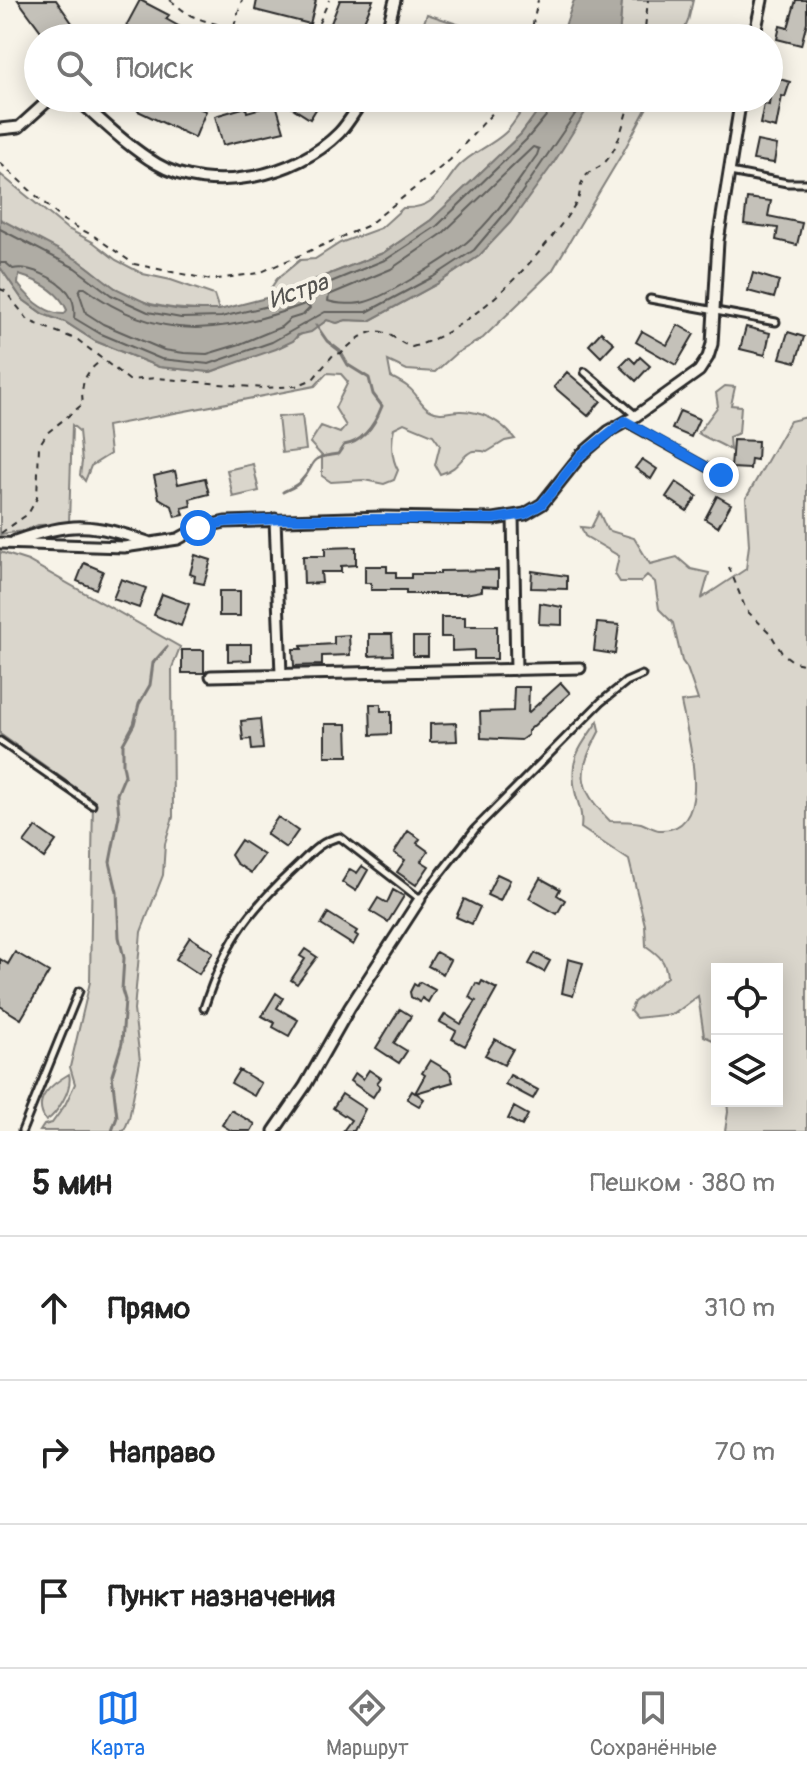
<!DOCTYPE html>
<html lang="ru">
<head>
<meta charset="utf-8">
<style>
  body { margin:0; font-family:Pangolin,sans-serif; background:#f6f6f6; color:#222 }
  .controls { position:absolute; right:24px; bottom:24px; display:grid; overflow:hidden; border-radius:0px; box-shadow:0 4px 20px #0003 }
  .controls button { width:72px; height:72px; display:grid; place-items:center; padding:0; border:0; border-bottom:2px solid #e0e0e0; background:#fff; color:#222; font:40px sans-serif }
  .stop { position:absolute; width:24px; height:24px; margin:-18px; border:6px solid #1a73e8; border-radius:50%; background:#fff }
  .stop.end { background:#1a73e8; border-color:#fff; box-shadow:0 2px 8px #0008 }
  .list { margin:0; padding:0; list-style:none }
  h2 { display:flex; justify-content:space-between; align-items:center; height:104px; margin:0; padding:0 32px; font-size:34px }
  h2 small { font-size:26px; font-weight:400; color:#767676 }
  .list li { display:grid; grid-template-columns:52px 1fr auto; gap:24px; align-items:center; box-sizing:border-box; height:144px; padding:0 32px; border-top:2px solid #e0e0e0 }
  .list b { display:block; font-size:30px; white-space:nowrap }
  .list em { font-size:26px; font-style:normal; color:#767676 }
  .icon { flex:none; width:44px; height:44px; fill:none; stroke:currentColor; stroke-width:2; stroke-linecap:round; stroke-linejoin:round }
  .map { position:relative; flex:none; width:807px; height:1131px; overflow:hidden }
  .search { position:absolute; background:#fff; box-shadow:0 4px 20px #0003; left:24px; right:24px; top:24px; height:88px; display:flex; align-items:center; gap:20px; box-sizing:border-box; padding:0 28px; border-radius:44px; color:#767676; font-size:30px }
  .sheet { height:536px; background:#fff }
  nav { display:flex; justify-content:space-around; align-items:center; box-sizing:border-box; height:112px; border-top:2px solid #e0e0e0; background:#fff; font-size:22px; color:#767676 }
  nav a { display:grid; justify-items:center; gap:4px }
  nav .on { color:#1a73e8 }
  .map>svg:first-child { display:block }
  .green { fill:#dad6cc; stroke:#82807c; stroke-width:2 }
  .water { fill:#afaca4; stroke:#7a7874; stroke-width:2; fill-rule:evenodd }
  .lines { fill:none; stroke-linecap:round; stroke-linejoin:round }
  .shore { stroke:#605f5b; stroke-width:2 }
  .stream { stroke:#7a7874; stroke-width:3 }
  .building { fill:#c4c1b9; stroke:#2b2b2b; stroke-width:2 }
  .service-casing { stroke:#2b2b2b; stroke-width:11 }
  .minor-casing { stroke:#2b2b2b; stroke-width:15 }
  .path { stroke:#2b2b2b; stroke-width:2; stroke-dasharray:6 6; stroke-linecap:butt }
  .service { stroke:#f7f3e8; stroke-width:5 }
  .minor { stroke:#f7f3e8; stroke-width:9 }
  .route { stroke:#1a73e8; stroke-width:10 }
  .labels { text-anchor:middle; stroke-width:8; stroke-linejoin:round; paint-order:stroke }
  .water-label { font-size:24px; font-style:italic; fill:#53524f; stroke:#f7f3e8 }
</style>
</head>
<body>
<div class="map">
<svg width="807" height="1131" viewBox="0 0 807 1131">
  <rect width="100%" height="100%" fill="#f7f3e8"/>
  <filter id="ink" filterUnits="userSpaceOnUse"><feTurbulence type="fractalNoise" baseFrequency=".0125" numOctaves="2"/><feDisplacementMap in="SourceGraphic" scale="16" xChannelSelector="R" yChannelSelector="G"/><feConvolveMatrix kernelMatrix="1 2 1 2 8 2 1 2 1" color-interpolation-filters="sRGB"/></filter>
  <g filter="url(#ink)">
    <path class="green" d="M622,0H693L688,21L681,38H619Z
      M427,14L460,25L456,38L419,37Z
      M594,98H652L622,154L552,271L483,338L455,354L435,372L407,370L388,361L391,377C397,380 403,383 408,387C417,393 420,405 430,410C441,416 449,411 461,411C483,411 502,422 515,439L505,441L487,452C460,445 467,467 440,474L435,465L440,445L433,435L404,423L394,428C391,441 391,458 398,470L394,480L384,484L364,480L331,482L322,476V456L310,443L321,426L340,433L346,426L335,408L348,382L341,374L327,373L315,386L107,426L110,454L91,466L85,481L80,475L82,462L79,431L72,425L69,524L38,525L24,531L0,534V267L22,299L43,314L65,322L95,341L159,367L211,372L292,341C301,331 317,329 327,320L337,323L346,320L369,321L437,284L479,256L565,142Z
      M524,109L539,112L521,134L431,220L383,253L274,296L271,288L277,279L300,260L315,259L340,243L381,228L403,208C438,209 440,187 459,166C472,152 491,146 505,133C512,127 517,116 524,109Z
      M0,174L66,228L93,242L116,260L143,274L171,280L214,295L219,310C181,310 145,309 112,286C100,278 90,267 77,260C51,246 25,235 0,219Z
      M725,386L735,387L731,405L741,406L739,433L729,437L730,450C719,442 708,440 698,433L718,406L716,393Z
      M302,415L306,450L282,453L278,417Z
      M807,417V1131H725L728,1112L727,1101H777V969H717V1042L704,1036L698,996L674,1014L636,1018L630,1011L634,1002L667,977C666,961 659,955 646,946L645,925L629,860L581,828C583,812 578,805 575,791C569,757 580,747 598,721L600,730C578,772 575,785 610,821C620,821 631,821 641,823C647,825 653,829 659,830C717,833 687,734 681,702L698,700L687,668L682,661L673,623L659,609L655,582L647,575L640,582H620L615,574L619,556L585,536L581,527L591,528L599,512L607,530L634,538L650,564L677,557L691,569L709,573L702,598L746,569L749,545L746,498L790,421Z
      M253,464L259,491L233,497L227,470Z
      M0,552L28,561L180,647L172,668L173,817L165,844L163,875L141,932L134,1010L140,1061L129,1119L124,1131H40L44,1125L52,1123L65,1105L75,1084L70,1067L90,982L93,800L0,734Z
      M69,1074C73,1089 57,1114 46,1121C31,1099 52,1084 69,1074Z"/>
    <path class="water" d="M574,0H622L619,38H561Z
      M547,98H594L553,164L510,223L479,256L437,284L369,321L346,320L337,323L327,320L311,332L298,335L293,341L276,349L210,372L159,367L95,341L65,322L43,314L22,299L0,267V219L80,261L115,288L151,305L181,310H219L274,296L383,253L431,220L521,134ZM19,275C39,281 59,291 67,310L64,314C45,314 29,298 18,284Z"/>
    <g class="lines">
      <path class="shore" d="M533,147L539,149L537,155C516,184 495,218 467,242C451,256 384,298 365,302C355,305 337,304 328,301L329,295L391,269L442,234Z
        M0,229L75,268L111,295L148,312L181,318L221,317L277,304L387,259L437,226L526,140L546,116L554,98
        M0,263H6L13,269C29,265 57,279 68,292C74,300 75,310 74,318L99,333L161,359L209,364L272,342L325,312H367L433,277L474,250L518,198L586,98
        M81,288H85C158,343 224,334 305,304L310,308L303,315L290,319L281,327L240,344L207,354L184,353L164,350L103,324L86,313L79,292Z"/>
      <path class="stream" d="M283,492C289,489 297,486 301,481C318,463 305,458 338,454L344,445C364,442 375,424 382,406L373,394L369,378L348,365L340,351L327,341L316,325
        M112,1131L117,1117L112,1075L122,1043L125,1000L122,990L124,958L119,937L117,892L110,862L119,816L117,794L125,775L123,765V744L134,724L139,704L150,685L153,663L167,647"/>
    </g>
    <path class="building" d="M18,0H56L77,30L66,38H46Z
      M140,0L169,15L166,19L200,38H148L126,26Z
      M257,0H316L310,24L255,10Z
      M340,0H373L357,38H346L328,31Z
      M796,0H807V22L801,45L777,39L780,26L788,28Z
      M772,77L790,82L785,97L782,96L776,128L760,124L764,104L769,105Z
      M144,98H173L206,111L195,138L138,111Z
      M277,98H323L310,119Z
      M276,104L284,131L223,145L215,116L246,107L247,112Z
      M757,141L777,145L774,163L753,160Z
      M747,198L771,201L768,216L802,223L797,245L776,240L778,228L744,224Z
      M753,273L779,281L774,298L748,291Z
      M678,325L694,334L676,365L636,342L642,331L667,345Z
      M746,327L770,333L765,355L740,349Z
      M601,332L614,343L601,357L589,345Z
      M788,332L804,337L796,362L780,358Z
      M629,357L635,363L640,357L650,366L636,381L620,366Z
      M567,372L601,401L588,416L554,387Z
      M680,411L699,419L691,437L672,429Z
      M733,440L758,441L757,460L751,459L750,469L731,468Z
      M642,459L657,469L651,479L635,468Z
      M175,471L178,484L205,478L209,494L190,499L191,506L182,508L184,515L175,517L172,506L159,498L154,476Z
      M676,482L697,496L687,511L666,497Z
      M717,496L731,504L718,527L705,519Z
      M356,547V565L341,566V572H321L322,583L304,584L303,556H325V548Z
      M195,555L211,560L204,584L194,582L195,576L190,574Z
      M84,563L103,571L96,589L77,581Z
      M365,566H387V572H396V578H411V574H440V571L498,570V587L482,586V591L465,594H406V590H371V583H365Z
      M532,571L567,576V589L531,588Z
      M121,579L146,588L139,608L113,599Z
      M219,591H240V616H219Z
      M162,594L189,604L181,626L154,615Z
      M540,603L562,607V625L539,624Z
      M441,617H465V626H497V659H474V650L452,651V637H441Z
      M597,623L619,625L615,654L594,651Z
      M369,634H392L393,655L369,656Z
      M349,635L350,655L322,656V665L294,666L293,649H302L301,646L334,644V636Z
      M413,637H428V656H413Z
      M228,644H251V660L228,661Z
      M182,650H204V673H182Z
      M561,683L570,693L528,731V735L521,740L481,738L480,712L513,711L514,687H529L528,713Z
      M370,704H381V711H391V734L371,735Z
      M260,719L263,749L252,750L251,739L243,740L241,721Z
      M456,723L457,741L430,742V724Z
      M325,724H347L348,756H325Z
      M278,817L298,831L286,848L266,834Z
      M36,827L56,841L44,858L24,843Z
      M408,831L420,839L417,843L428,851L421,861L429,866L416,885L397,872L405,860L394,853Z
      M241,840L264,855L251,873L236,863L231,855Z
      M362,866L368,870L356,891L342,882L350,869L357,873Z
      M497,874L510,880L500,901L487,895Z
      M540,878L560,889L557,895L565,900L557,914L529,898Z
      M393,890L404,896L388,922L370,911L378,898L387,903Z
      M464,899L480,907L472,924L456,917Z
      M328,913L357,931L355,934L358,936L353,945L321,925Z
      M190,937L213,952L199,974L176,959Z
      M305,949L317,957L297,984L291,980L305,959L300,956Z
      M15,952L49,972L21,1019L0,1006V959L8,964Z
      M436,952L450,960L443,974L428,966Z
      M535,953L550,961L544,972L529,964Z
      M568,959L583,963L573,996L562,993Z
      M482,981L497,989L465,1046L452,1039L456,1031L440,1022L445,1014L461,1024L476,1001L469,997L476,983L480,985Z
      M420,982L435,990L428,1002L422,998L420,1002L411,997L410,992L414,984L417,986Z
      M276,993L283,998L277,1008L298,1020L289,1036L273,1027L275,1023L262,1016Z
      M400,1009L411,1016L394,1043L407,1051L399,1063L376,1048Z
      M495,1039L513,1049L504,1065L485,1055Z
      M430,1060L450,1072L453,1082L416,1093L424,1099L419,1106L407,1099L412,1091L415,1093L425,1075L422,1073Z
      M239,1070L261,1083L254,1096L231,1083Z
      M369,1070L381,1078L377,1083L380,1086L373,1097L350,1081L355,1073L363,1079Z
      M510,1075L538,1090L533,1099L505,1084Z
      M342,1094L365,1109L354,1131H343L351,1120L333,1108Z
      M514,1107L528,1115L522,1126L508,1119Z
      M231,1110L255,1124L251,1131H232L222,1125Z"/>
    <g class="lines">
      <defs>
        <path id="service" d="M730,172L787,183H807
          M650,299L776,322
          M585,372L635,415
          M625,422L721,475
          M0,741L92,805
          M204,1008C225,944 245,914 295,868C310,854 320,841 340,837L420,899L476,828L601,702L626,682L642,675
          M22,1131L79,991"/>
        <path id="minor" d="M385,38L395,0
          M754,38L762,0
          M76,98C102,121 127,146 157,164C211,196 297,176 339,133C349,123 356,109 364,98
          M0,129L19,127L51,98
          M513,516L516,670
          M275,519L281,674
          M15,541C72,521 92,523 148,542
          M0,543L124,547L178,539L198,528L225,522L383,517L494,519L525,514L542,504L581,455L609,431L636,416L699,371L708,357L712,344L718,241L741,98
          M211,676L580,668
          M274,1131L305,1086L350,1007L420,899"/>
      </defs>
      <use href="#service" class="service-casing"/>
      <use href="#minor" class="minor-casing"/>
      <path class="path" d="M170,0C177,5 183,11 190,15C208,24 261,35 281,37C296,38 310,33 324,38
        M234,26L242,0
        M314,34L329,0
        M530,38L538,0
        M644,38L648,0
        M0,163L63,220L94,236L134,264L211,280L259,273L367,226L450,160L498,107L503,98
        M0,289L5,291L29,321L78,340L129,380L157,378L263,388L296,386L313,379L334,354L342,353C351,343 368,328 382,332C393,335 401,344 412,347C473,331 543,255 576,203C581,196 579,187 583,180C588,170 600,169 606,161C620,145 624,118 631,98
        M1,533L28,514L37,498L39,446L47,433L83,404C80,383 85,372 102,360
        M729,567L746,610L770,633L782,653L794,662L807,665"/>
      <use href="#service" class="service"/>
      <use href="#minor" class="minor"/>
    </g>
  </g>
  <g class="lines" filter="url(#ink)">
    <path class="route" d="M198,528L225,522L283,519H494L525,514L542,504L581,455L625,421L721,475"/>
  </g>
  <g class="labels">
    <g class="water-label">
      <text transform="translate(298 291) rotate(-19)" y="8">Истра</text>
    </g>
  </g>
</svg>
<div class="controls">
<button><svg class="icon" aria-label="locate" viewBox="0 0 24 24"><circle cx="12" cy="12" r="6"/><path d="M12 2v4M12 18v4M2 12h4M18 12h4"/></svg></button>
<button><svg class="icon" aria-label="layers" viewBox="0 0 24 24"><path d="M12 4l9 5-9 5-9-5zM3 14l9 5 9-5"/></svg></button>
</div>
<div class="stop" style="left:198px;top:528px"></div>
<div class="stop end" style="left:721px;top:475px"></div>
<div class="search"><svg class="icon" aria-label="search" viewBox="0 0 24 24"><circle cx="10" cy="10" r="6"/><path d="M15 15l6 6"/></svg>Поиск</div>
</div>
<section class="sheet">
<h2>5 мин<small>Пешком · 380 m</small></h2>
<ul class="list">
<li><svg class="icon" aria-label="ahead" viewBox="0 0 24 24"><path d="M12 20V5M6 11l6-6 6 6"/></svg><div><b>Прямо</b></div><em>310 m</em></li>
<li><svg class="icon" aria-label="right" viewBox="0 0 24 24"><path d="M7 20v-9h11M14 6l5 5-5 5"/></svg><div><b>Направо</b></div><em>70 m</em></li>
<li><svg class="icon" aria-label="arrive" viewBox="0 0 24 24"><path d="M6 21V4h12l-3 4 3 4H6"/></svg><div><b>Пункт назначения</b></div></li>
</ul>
</section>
<nav>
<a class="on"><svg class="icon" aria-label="map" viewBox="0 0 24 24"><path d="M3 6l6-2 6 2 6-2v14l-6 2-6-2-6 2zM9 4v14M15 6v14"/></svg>Карта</a>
<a><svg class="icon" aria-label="directions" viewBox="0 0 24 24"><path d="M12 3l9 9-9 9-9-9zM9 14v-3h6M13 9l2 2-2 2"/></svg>Маршрут</a>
<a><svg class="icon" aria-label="saved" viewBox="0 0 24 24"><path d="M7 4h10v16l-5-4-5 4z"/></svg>Сохранённые</a>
</nav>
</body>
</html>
